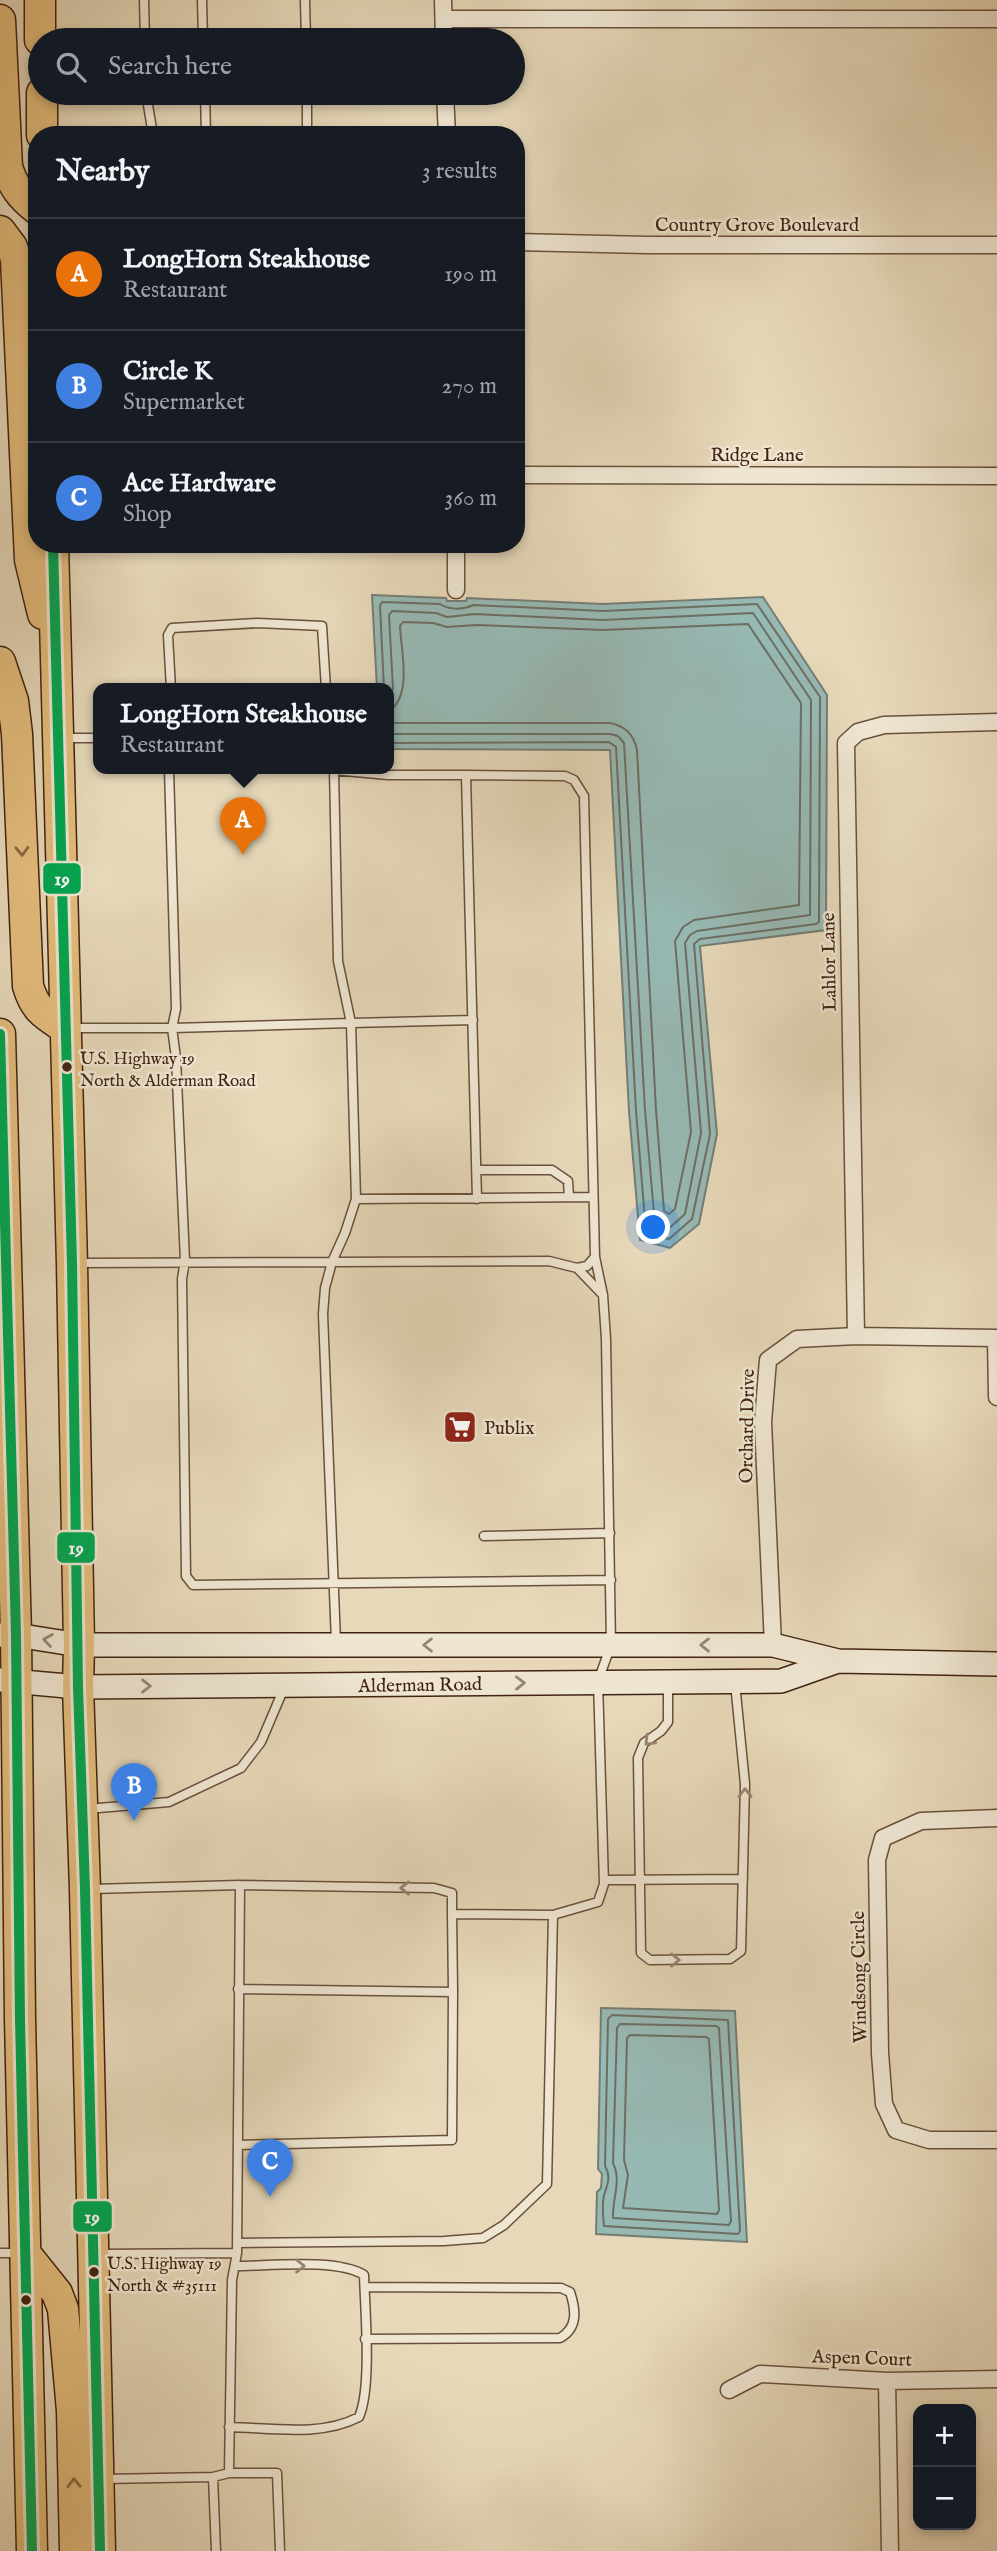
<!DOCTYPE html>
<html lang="en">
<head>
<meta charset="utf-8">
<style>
  body { margin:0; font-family:"IM FELL English",serif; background:#242831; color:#f1f3f6 }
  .controls { position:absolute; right:21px; bottom:21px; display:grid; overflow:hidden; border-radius:14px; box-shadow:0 4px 10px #0003 }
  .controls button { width:63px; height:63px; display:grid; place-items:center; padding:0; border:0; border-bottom:2px solid #363941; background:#171b24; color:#f1f3f6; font:35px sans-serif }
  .you { position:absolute; left:654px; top:1228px; width:24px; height:24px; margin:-18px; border:5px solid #fff; border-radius:50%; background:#1a73e8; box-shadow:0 0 0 10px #1a73e833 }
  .badge { display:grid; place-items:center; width:46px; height:46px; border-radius:50%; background:#0f766e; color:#fff; font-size:23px; font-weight:700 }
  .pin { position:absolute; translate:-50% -58px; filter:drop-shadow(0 2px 4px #0008) }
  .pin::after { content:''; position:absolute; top:37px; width:24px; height:21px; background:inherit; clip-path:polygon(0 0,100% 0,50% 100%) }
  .popup { position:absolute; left:93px; top:683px; width:301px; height:91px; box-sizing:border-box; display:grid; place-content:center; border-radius:14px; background:#171b24; filter:drop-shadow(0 2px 5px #0005); font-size:23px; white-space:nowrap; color:#9ea1a6 }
  .popup b { font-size:26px; color:#f1f3f6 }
  .popup::after { content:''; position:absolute; left:50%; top:100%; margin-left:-14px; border:14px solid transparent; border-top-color:#171b24 }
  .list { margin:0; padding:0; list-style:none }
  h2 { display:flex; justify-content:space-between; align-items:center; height:91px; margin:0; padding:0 28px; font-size:30px }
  h2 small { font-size:23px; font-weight:400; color:#9ea1a6 }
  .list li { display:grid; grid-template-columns:46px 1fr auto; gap:21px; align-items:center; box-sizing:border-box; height:112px; padding:0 28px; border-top:2px solid #363941 }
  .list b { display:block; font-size:26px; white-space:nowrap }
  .list p { margin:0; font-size:23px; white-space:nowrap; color:#9ea1a6 }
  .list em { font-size:23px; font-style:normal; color:#9ea1a6 }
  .icon { flex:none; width:38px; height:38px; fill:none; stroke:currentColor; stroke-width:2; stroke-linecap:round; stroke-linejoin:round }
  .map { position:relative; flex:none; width:997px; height:2551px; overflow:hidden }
  .search { position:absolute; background:#171b24; box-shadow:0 4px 10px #0003; left:28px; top:28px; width:497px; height:77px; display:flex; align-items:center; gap:18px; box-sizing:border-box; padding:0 24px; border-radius:38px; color:#9ea1a6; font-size:26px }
  .panel { position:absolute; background:#171b24; box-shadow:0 4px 10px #0003; left:28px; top:126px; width:497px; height:427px; border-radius:28px }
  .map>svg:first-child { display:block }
  .water { fill:#97b9b4; stroke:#757d73; stroke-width:2 }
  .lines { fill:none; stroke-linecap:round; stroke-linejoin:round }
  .shore { stroke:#6c6e63; stroke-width:2 }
  .lane-casing { stroke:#6a503c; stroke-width:11 }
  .street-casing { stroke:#6a503c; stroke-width:19 }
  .secondary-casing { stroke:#412312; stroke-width:26 }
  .highway-casing { stroke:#412312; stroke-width:33 }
  .lane { stroke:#efe6d2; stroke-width:8 }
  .street { stroke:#efe6d2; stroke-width:16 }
  .secondary { stroke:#efe6d2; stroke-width:23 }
  .highway { stroke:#e3bc7c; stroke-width:30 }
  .bus-1-casing { stroke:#efe6d2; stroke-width:16 }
  .bus-1 { stroke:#00a651; stroke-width:10 }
  .oneway { stroke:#8a6842 }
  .oneway2 { stroke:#988472 }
  .bus-dot { fill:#412312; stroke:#efe6d2; stroke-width:2.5 }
  .labels { text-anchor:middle; stroke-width:5; stroke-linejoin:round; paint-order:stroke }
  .bus-label { font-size:17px; fill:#412312; stroke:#efe6d2; text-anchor:start }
  .street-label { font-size:19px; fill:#412312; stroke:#efe6d2 }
  .poi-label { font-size:19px; fill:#412312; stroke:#efe6d2; text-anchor:start }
  .line-badge { stroke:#efe6d2; stroke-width:2.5 }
  .badge-label { font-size:19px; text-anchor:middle; font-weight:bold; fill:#fff }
</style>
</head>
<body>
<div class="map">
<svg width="997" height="2551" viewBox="0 0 997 2551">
  <rect width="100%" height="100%" fill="#e6d8b9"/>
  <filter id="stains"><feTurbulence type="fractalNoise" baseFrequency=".00286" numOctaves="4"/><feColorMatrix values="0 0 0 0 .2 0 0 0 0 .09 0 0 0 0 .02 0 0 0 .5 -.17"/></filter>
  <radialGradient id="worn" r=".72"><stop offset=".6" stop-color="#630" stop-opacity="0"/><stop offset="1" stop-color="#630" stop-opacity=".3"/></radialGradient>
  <path class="water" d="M372,595L446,598L447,601H466L467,598L603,604L763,597L827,695L826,930L700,946L717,1134L699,1224L670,1248L640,1240L629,1111L610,750L388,749V689H377Z
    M601,2008L735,2011L747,2242L596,2234L597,2192L601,2188L602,2174L598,2169Z"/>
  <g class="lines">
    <path class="shore" d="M384,689L380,606L382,602L440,604C449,610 463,610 473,605L603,611L757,604L820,697L819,922L816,924L700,939L694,944L710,1134L692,1219L669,1239L649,1235L646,1232L636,1111L616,747L609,742L388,743
      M388,699L393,689L389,615L392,611L436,613L447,617L475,614L603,620L753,613L811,700L810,915L697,931L690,935L685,943L701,1133L685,1214L667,1230L657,1228L655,1225L645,1110L624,743L618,736L610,734H388
      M388,712C413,696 401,651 400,626L403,622L433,623L447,627L477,625L603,630L748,624L801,703L799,905L694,920L683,927L675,941L691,1132L675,1209L669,1214L664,1211L656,1110L637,750C634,735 626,726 610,723H388
      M612,2015L728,2020L740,2231L738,2234L604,2226C603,2217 602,2204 604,2195C608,2184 611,2176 605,2166L608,2019Z
      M620,2024L716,2026L719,2028L731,2221L729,2225L613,2218C612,2199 622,2181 613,2163L617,2028Z
      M630,2035L706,2037L709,2039L719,2210L717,2214L623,2208L628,2175L624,2160L627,2038Z"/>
    <defs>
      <path id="lane" d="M144,0L145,40
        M202,0L203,40
        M305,0L306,40
        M146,93L153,135
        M205,93L206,135
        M307,93V135
        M171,689L168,635L172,628L258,623L322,626L326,689
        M62,738H98
        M334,769L338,961L351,1023L473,1020
        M334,770L388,775H466L477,1199
        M466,775L565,776L574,780L584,796L595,1257L603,1295L606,1339L611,1645L598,1681L604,1884L598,1902L553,1915
        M70,1028H172L176,1009L169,769
        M477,1170H552L568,1181L569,1197
        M356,1199L593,1197
        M79,1263L332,1262L325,1288L323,1314L336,1642
        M577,1268L587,1266L595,1257
        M603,1295L577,1268L549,1261L332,1262L345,1233L356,1199L351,1023L172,1028L176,1058L185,1261L182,1279L186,1576L193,1585L611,1580
        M484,1536L610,1533
        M668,1684V1722L661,1731L644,1743L638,1758L641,1953L650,1960L730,1959L741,1951L745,1784L735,1683
        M87,1809L169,1802L241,1768L261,1742L284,1688
        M604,1880L743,1879
        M240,1885L434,1888L452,1893V1914
        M91,1889L240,1885L237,2253L98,2254
        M238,2145L452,2140L453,1992L238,1989
        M237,2243L444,2241L483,2238L504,2225L547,2184L553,1915L452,1914L453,1992
        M0,2253H19
        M365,2287L561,2288L570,2292C576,2310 578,2328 560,2338L365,2339
        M229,2427C272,2428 321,2437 359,2417C372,2387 365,2310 364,2275C336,2258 269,2266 235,2266
        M229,2473L232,2280L237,2253
        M104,2479L213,2477
        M216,2551L213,2477L229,2473H277L280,2551"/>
      <path id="street" d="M443,0L444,40
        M444,19H997
        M445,93L447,135
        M516,242L647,245H997
        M516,475L997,476
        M456,544V590
        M856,1336L846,743L858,732L884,725L997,722
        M996,1338L997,1397
        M773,1645L763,1422L768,1360L797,1339L856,1336L997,1338
        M997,1818L921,1821L883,1838L877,1860L880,2053L884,2104L896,2130L929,2140H997
        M887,2381L890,2551
        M729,2390L760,2374L887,2381L997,2379"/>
      <path id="secondary" d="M0,1635H16L79,1645H773L838,1661L997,1664
        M0,1680L78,1687L781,1681L838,1661"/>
      <path id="highway" d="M40,0V40
        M0,20L7,167C13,186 21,197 37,209
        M42,93V135
        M0,231L12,247L16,259L30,560L43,614
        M53,544L72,1264L79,1645L78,1687L85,1889L100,2551
        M0,662L13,701L17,734L28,986C35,1010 45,1015 65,1028
        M0,1034L16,1635L20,2019L32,2551
        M25,2253L57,2293L63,2309L72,2411L75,2551"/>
    </defs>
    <use href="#lane" class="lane-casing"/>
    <use href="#street" class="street-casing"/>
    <use href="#secondary" class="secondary-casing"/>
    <use href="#highway" class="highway-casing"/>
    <use href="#lane" class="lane"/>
    <use href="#street" class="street"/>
    <use href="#secondary" class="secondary"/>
    <use href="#highway" class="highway"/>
    <defs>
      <path id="bus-1" d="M53,544L72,1264L78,1687L85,1889L100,2551
        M0,1034L16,1635L20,2019L32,2551"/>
    </defs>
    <use href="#bus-1" class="bus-1-casing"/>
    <use href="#bus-1" class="bus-1"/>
  </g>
  <defs><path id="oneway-chevron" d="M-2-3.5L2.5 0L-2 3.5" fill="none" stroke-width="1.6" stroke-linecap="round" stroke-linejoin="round" transform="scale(1.75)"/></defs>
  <g class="oneway">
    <use href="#oneway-chevron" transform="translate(22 851) rotate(88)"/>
    <use href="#oneway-chevron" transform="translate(74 2483) rotate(-91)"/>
  </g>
  <g class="oneway2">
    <use href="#oneway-chevron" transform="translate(48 1640) rotate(-171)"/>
    <use href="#oneway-chevron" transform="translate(428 1645) rotate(-180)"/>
    <use href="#oneway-chevron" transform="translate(705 1645) rotate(180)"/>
    <use href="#oneway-chevron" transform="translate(520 1683) rotate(-1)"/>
    <use href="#oneway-chevron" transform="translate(146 1686)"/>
    <use href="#oneway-chevron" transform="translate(649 1741) rotate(135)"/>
    <use href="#oneway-chevron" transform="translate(745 1793) rotate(-90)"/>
    <use href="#oneway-chevron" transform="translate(405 1888) rotate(-179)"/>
    <use href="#oneway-chevron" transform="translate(675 1960)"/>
    <use href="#oneway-chevron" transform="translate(300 2266)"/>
  </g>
  <defs>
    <symbol id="supermarket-square" viewBox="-11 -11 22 22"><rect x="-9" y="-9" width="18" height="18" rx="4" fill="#8f2418" stroke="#efe6d2"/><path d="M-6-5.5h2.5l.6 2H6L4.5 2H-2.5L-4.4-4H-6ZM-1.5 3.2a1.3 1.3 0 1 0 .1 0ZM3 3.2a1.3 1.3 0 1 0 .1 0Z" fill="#fff"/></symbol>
  </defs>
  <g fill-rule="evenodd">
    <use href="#supermarket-square" x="441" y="1408" width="38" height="38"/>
  </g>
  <g class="bus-dot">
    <circle cx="67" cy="1067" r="6"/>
    <circle cx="94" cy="2272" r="6"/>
    <circle cx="26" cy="2300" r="6"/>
  </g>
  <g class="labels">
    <g class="bus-label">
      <text x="80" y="1064">U.S. Highway 19<tspan x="80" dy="22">North &amp; Alderman Road</tspan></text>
      <text x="107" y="2269">U.S. Highway 19<tspan x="107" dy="22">North &amp; #35111</tspan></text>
    </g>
    <g class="street-label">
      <text x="757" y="231">Country Grove Boulevard</text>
      <text x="757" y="461">Ridge Lane</text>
      <text transform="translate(828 962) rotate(-91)" y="7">Lahlor Lane</text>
      <text transform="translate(746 1426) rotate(-89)" y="7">Orchard Drive</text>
      <text transform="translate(420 1684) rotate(-1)" y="7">Alderman Road</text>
      <text transform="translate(858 1977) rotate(-91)" y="7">Windsong Circle</text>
      <text transform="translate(862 2357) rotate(2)" y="7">Aspen Court</text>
    </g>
    <g class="poi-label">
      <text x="484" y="1434">Publix</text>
    </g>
  </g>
  <g class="line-badge">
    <rect x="42" y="862" width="40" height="33" rx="7" fill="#00a651"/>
    <rect x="56" y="1531" width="40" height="33" rx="7" fill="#00a651"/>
    <rect x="72" y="2200" width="41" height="33" rx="7" fill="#00a651"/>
  </g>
  <g class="badge-label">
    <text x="62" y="885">19</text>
    <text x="76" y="1554">19</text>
    <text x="92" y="2223">19</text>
  </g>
  <rect width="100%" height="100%" filter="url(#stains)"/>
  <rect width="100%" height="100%" fill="url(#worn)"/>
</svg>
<div class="controls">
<button>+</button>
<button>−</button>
</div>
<div class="you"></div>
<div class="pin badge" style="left:243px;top:855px;background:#e8710a">A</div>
<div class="popup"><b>LongHorn Steakhouse</b>Restaurant</div>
<div class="pin badge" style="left:134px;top:1821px;background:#3f7fe0">B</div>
<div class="pin badge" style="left:270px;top:2197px;background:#3f7fe0">C</div>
<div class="search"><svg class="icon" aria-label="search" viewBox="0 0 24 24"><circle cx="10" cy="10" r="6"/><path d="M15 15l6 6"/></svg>Search here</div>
<section class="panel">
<h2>Nearby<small>3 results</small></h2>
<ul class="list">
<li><span class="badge" style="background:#e8710a">A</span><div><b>LongHorn Steakhouse</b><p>Restaurant</p></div><em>190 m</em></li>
<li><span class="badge" style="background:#3f7fe0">B</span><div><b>Circle K</b><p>Supermarket</p></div><em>270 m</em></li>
<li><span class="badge" style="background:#3f7fe0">C</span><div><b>Ace Hardware</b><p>Shop</p></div><em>360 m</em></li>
</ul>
</section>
</div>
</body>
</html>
